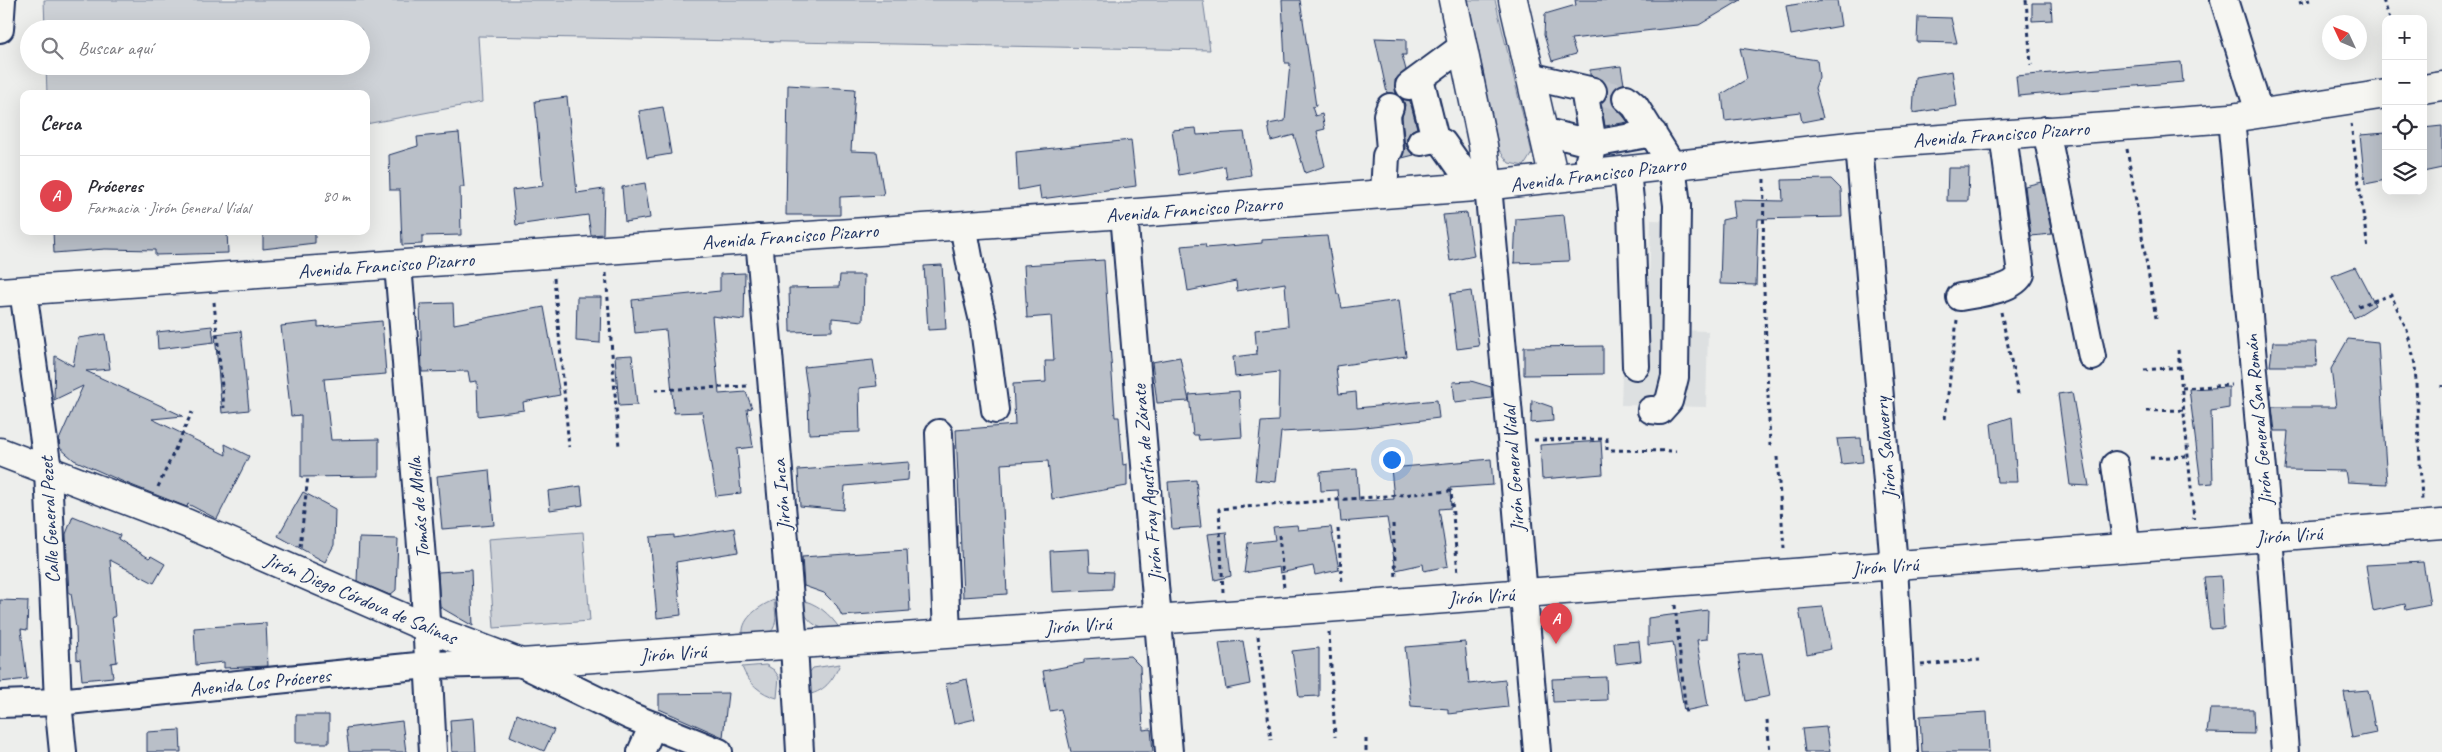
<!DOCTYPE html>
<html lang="es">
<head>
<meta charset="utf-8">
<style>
  body { margin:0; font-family:Caveat,sans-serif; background:#f7f7f7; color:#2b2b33 }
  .controls { position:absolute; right:15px; top:15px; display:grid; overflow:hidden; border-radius:10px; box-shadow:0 5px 20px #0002 }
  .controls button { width:45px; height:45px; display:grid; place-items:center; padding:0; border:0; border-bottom:1px solid #e1e1e2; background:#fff; color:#2b2b33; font:25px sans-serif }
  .compass { position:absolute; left:2322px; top:15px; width:45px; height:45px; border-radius:50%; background:#fff; box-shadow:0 5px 20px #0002; rotate:314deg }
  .you { position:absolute; left:1391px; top:459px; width:18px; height:18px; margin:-12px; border:4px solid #fff; border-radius:50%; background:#1a73e8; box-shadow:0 0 0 8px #1a73e833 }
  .badge { display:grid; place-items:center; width:32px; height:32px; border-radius:50%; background:#d1495b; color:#fff; font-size:16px; font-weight:700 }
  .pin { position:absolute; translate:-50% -41px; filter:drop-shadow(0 1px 2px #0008) }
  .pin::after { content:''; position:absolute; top:26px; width:18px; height:15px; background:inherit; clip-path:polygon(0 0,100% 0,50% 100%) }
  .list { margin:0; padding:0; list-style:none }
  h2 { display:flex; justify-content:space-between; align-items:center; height:65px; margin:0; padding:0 20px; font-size:21px }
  h2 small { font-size:16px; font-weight:400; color:#7c7c81 }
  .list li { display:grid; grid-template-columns:32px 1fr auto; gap:15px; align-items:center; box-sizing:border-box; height:80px; padding:0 20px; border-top:1px solid #e1e1e2 }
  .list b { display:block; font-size:19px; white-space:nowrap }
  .list p { margin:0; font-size:16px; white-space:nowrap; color:#7c7c81 }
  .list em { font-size:16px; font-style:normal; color:#7c7c81 }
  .icon { flex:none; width:28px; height:28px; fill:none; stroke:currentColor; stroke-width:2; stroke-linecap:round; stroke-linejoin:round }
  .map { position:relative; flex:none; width:2442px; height:752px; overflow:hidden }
  .search { position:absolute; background:#fff; box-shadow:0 5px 20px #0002; left:20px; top:20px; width:350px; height:55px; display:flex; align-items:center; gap:12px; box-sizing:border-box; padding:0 18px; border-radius:28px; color:#7c7c81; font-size:19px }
  .panel { position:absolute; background:#fff; box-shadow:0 5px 20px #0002; left:20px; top:90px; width:350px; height:145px; border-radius:10px }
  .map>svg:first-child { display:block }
  .built { fill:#dde0e1 }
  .green { fill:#ced2d7; stroke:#74809a }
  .building { fill:#b9bfc8; stroke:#1b2f5e }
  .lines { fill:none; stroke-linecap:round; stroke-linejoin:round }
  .minor-tunnel { stroke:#c3c8d0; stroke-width:26; stroke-dasharray:26 13; stroke-linecap:butt }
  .minor-casing { stroke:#1b2f5e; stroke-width:30 }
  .major-casing { stroke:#1b2f5e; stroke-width:31 }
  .path { stroke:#1b2f5e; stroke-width:3; stroke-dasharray:4 4; stroke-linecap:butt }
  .minor { stroke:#f6f6f2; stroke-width:26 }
  .major { stroke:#f6f6f2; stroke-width:28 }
  .labels { text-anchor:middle; stroke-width:4; stroke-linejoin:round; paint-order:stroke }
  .street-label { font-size:20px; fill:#1b2f5e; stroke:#f6f6f2 }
</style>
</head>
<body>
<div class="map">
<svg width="2442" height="752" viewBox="0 0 2442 752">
  <rect width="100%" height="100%" fill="#edeeec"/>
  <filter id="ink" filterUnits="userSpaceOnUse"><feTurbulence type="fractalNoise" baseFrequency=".02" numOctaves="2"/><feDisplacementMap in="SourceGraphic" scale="10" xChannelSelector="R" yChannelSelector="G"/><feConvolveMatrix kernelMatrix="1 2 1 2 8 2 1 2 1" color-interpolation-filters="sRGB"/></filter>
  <g filter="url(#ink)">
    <path class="built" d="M1651,220L1680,221L1677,330L1708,331L1706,407L1621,405L1622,375H1646Z"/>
    <path class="green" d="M44,0H1203L1210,50L478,36L482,102L366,124V94H47L46,66H361V29H45Z
      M1468,0H1495L1532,153L1524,166L1509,163L1499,150Z
      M583,532L590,621L494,628L488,539Z
      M798,599C817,603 829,613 840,629C816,632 805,620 798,599Z
      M774,600C775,611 779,624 770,633L743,634C741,618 761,605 774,600Z
      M840,664C833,680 824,693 805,695L806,677L813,668Z
      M766,665L774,670L779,677L777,698C761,694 748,683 742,667Z"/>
    <path class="building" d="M1282,0H1300L1316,106L1312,107L1315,116L1322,114L1325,129L1317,131L1325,166L1305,173L1294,135L1271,141L1268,124L1285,121L1290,63H1285Z
      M1575,0H1741L1699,25L1571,39L1576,54L1552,61L1544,35L1545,14L1576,5Z
      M1823,0H1837L1841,26L1791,35L1786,6Z
      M2032,3H2051L2052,20L2032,21Z
      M1918,17L1951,18L1957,43L1917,42Z
      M1375,38L1406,39V55H1402L1406,70L1395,80L1396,94L1387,93Z
      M1740,48L1817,60L1819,77L1815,88L1823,118L1802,122L1800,112L1725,121L1722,94L1747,79Z
      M2181,62L2183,82L2018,96L2016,76Z
      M1621,66L1624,84L1615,88L1611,95L1612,102L1628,122L1605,126L1601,103L1607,95V87L1603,80L1590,75V70Z
      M1952,71L1957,106L1913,113L1915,77Z
      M788,85L855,89L851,151L877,152L884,195L840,197V215H786Z
      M567,97L577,193L604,189L603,234L591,235L588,215L516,225L512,190L543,186L535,101Z
      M1403,99L1410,101L1417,128L1411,131L1407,138L1406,146L1414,155L1402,158L1405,148L1402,117L1405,105Z
      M663,107L671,154L647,158L639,111Z
      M2442,126V168L2423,172V128Z
      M1196,128L1197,135L1244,132L1251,175L1227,179L1225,166L1179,175L1172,130Z
      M459,133L464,187H460L461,235L422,236V244L402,245L400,190H390L389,155L418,146L417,137Z
      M2386,133V180L2365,184L2360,135Z
      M1131,140L1136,186L1041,199L1039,186L1018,190L1016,152Z
      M1948,168H1969L1968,201H1947Z
      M1831,179L1841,189L1842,217L1758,219L1756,285L1720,284L1722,220L1735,217L1733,200L1783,201L1782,180Z
      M2041,182L2052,234L2031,236L2025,186Z
      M645,183L650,218L625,222L622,187Z
      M1467,213L1474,256L1450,261L1443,215Z
      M1564,215L1569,261L1514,263L1516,219Z
      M53,231H227L228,253L155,255V250L105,249L54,253Z
      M263,231H315V243L263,249Z
      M1327,236L1337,294H1339L1342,308L1399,300L1406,356L1336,366L1339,394L1356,392L1357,408L1437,400L1439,418L1357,428L1281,432L1276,482L1255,480L1261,422L1278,421L1279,372L1235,377L1233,357L1257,354L1255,330L1288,326L1285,283L1237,291L1236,281L1188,291L1181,246L1205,244L1206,248L1262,243V240Z
      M1104,260L1115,417H1119L1123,465L1127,464V486L1052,499L1048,461L1001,464L1007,594L963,597L956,430L1015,425L1013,384L1046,382L1045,361H1054L1051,316L1027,318L1024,265Z
      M942,265L946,329L928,330L924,266Z
      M2355,267L2375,305L2354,318L2332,276Z
      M745,273L744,320L712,316L719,394L746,392L752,408L747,409L753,447L737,449L741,493L716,496L702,412L674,413L666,330L635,333L632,300L720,291V274Z
      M840,275H864L863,321L832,318V331L790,332L789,288L839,287Z
      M1471,291L1479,346L1457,349L1450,294Z
      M577,297H601L600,343L576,341Z
      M453,303L454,324L544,307L560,395L523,402L524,410L478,416L477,381L470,382L468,371L422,372L420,304Z
      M382,321L386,374L324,379L331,440L379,439V476L301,477V415L291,416L281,326L318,322V327Z
      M212,326L214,342L158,349L157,332Z
      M241,331L249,410L222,413L215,334Z
      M105,334L110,369L86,371L183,416L152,419L226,455L225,444L249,456L217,519L188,504L187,507L126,483L74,460L60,448L59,440L83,386L54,400L55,356L73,366L78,338Z
      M2348,339L2378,342L2387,484L2347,482L2345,471L2285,470L2288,431H2275L2272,407H2336L2331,369Z
      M2273,342H2316L2317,366H2270Z
      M1603,346V374L1524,375V347Z
      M632,355L637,405L619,406L615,356Z
      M1180,357L1189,401L1157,403L1152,362Z
      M873,360L877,386L859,388L860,432L809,434L808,394L804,367Z
      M1471,381L1491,387L1492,398L1455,402L1453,382Z
      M2229,387V408L2211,411L2213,483L2201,484L2189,389Z
      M1239,391L1242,437L1199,440L1198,435H1193L1189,395Z
      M2072,392L2089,486L2070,485L2058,394Z
      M1532,400L1552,407L1553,421L1531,423Z
      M2012,417L2017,482H1997L1991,424Z
      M1861,438L1863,462L1841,464L1837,439Z
      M1601,441L1603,474L1542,479L1540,445Z
      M1491,459L1493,485L1450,488L1451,508L1439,509L1448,566L1424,571L1423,564L1396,570L1387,518L1341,522L1338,490L1321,491L1320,472L1357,469L1359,501L1394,499L1391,468Z
      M909,462L908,480L845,486L843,510L800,506L798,470Z
      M489,470L494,525L442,529L437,476Z
      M1196,480L1201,527L1172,529L1168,482Z
      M581,486L583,505L550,510L548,491Z
      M303,492L335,509L334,545L325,562L278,536Z
      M73,516L120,535L118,539L149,558L151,556L165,564L154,583L110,560L115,617H112L117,662L111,663L113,677L82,680L80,659L77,660L76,628L71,593H69L67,558L66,534Z
      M1297,525L1298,530L1331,527L1339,570L1315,575L1313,566L1280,573L1279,567L1244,573L1248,543L1275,540L1273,527Z
      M734,528L738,552L676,562L681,615L657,618L650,537L674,535V538Z
      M1226,532L1231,576L1215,580L1208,534Z
      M359,538L398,539L396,590L390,595L357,581Z
      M1089,549L1090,571L1113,572L1112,589L1052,592L1050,551Z
      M907,550L910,611L842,616L837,606L824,593L804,586L802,557Z
      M2423,562L2430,605L2406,610L2405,604L2373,611L2366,565Z
      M471,570L473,626L440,607L438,572Z
      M2221,576L2224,628L2210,629L2204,577Z
      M0,600L28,601L27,630L21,629L27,679L0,682Z
      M1823,607L1831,649L1807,654L1799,609Z
      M1708,610L1707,639L1697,640L1708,706L1684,711L1673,642L1648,645V618Z
      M266,623L268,666L224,668V662L196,665L194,628Z
      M1243,641L1250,684L1226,689L1219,643Z
      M1639,641L1641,661L1616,664L1614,643Z
      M1465,642L1469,684L1505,680L1508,707L1448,714V709L1411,706L1405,647Z
      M1319,648V696L1299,697L1292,651Z
      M1762,653L1770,696L1746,701L1738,655Z
      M1130,656L1140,666L1143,730L1151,729L1153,752H1071L1061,709L1050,711L1043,671L1084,663V659Z
      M1606,677L1607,700L1553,702L1552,679Z
      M967,679L975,719L954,724L946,684Z
      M2368,690L2376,733L2352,738L2344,692Z
      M728,693L723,737L659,709V694Z
      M2210,709H2253L2254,734L2207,733Z
      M1987,712L1989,752H1922L1920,716Z
      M517,714L554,730L544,751L510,736Z
      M296,715H329V743H296Z
      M474,718L476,752H452L450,720Z
      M402,721L406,752H349L346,728Z
      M1826,727L1830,752H1805L1802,729Z
      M180,730L181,752H147V732Z"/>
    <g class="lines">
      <path class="minor-tunnel" d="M1593,91L1626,98"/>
      <defs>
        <path id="minor" d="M2224,0L2259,112
          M0,29L2,0
          M1530,76L1593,91
          M1420,78L1435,139
          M1409,86L1462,47
          M1626,98L1635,106L1672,165L1677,205L1675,377L1669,401L1660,411L1651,410
          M2231,118L2269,536L2285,752
          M2046,130L2092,357
          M1543,131L1593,144L1584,89
          M1421,142L1435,139L1443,143L1474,187
          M1859,145L1894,566L1904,752
          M1589,160L1593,144L1653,133
          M1627,171L1631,209L1636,366
          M1488,186L1510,427L1537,752
          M1384,194L1386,156L1390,149L1387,115L1390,107
          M1124,214L1169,752
          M963,225L971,268
          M759,238L794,645L800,752
          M398,265L424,583L433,752
          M973,279L983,321L995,410
          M23,290L48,470L58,702L63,752
          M1960,297C1976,294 2014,290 2021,274L2003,134
          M939,433L947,634
          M2115,465L2127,548
          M0,704L58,702L427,665L521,663L630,716L719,752
          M641,752L653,725"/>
        <path id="major" d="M1453,0L1483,145L1488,186
          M1513,0L1554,179
          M2423,89L2442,86
          M0,292L1124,214L1474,187L1859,145L2231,118L2386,94
          M0,452L186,523L425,627L521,663L1286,611L2442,524"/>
      </defs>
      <use href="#minor" class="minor-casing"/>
      <use href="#major" class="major-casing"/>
      <path class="path" d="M2026,0L2031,65
        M2383,0L2390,19
        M2299,3L2310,0
        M2351,124L2368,250
        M2127,149L2156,318
        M1764,179L1763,263L1770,446
        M606,273L619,447
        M554,278L569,447
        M214,302L224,408
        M2358,306L2391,295L2407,330L2415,364L2422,501
        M2001,312L2018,394
        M2178,350L2194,519
        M2144,370L2180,367
        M2442,385V387
        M2182,388L2231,385
        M655,390L749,386
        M2147,411L2184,410
        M1945,419L1957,320
        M1534,440L1607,439V450L1676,451
        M1777,457L1784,548
        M2150,458L2188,456
        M158,487L192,412
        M1393,524L1396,579
        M1338,529L1342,583
        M1279,535L1284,588
        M300,547L308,476
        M1223,592L1219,509L1451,491L1458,574
        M1675,605L1686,714
        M1329,632L1335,737
        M1258,636L1271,740
        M1921,665L1980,660
        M1767,720L1770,752
        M1366,739V752"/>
      <use href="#minor" class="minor"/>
      <use href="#major" class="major"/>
    </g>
  </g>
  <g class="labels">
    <g class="street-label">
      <text transform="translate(2001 134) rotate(-4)" y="7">Avenida Francisco Pizarro</text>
      <text transform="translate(1598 174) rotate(-7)" y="7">Avenida Francisco Pizarro</text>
      <text transform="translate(1194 209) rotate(-4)" y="7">Avenida Francisco Pizarro</text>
      <text transform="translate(790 236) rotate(-4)" y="7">Avenida Francisco Pizarro</text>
      <text transform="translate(386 265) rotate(-4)" y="7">Avenida Francisco Pizarro</text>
      <text transform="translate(2258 420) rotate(-95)" y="7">Jirón General San Román</text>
      <text transform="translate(1885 448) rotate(-95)" y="7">Jirón Salaverry</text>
      <text transform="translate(1513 469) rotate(-94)" y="7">Jirón General Vidal</text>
      <text transform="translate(1147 483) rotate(-95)" y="7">Jirón Fray Agustín de Zárate</text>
      <text transform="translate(781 495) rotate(-95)" y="7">Jirón Inca</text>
      <text transform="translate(418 508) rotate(-95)" y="7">Tomás de Molla</text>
      <text transform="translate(49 520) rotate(-93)" y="7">Calle General Pezet</text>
      <text transform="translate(2289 535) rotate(-4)" y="7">Jirón Virú</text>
      <text transform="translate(1885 566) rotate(-4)" y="7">Jirón Virú</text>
      <text transform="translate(1481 596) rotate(-4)" y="7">Jirón Virú</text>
      <text transform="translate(361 598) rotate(23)" y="7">Jirón Diego Córdova de Salinas</text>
      <text transform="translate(1078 625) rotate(-4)" y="7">Jirón Virú</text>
      <text transform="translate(673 653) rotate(-4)" y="7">Jirón Virú</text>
      <text transform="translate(260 682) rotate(-6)" y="7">Avenida Los Próceres</text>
    </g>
  </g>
</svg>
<div class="controls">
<button>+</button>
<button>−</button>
<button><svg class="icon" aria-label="locate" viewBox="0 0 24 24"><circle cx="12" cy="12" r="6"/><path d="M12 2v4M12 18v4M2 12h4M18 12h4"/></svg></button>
<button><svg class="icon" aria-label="layers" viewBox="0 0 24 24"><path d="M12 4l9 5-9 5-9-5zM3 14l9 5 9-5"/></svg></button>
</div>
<svg class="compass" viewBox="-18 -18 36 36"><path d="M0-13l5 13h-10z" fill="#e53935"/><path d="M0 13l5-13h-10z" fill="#7c7c81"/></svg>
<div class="you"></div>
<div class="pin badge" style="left:1556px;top:644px;background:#e0444e">A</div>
<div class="search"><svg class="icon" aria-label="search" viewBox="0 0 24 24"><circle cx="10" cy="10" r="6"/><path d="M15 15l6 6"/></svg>Buscar aquí</div>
<section class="panel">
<h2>Cerca<small></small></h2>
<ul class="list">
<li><span class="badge" style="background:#e0444e">A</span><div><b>Próceres</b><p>Farmacia · Jirón General Vidal</p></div><em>80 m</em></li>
</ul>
</section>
</div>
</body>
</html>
